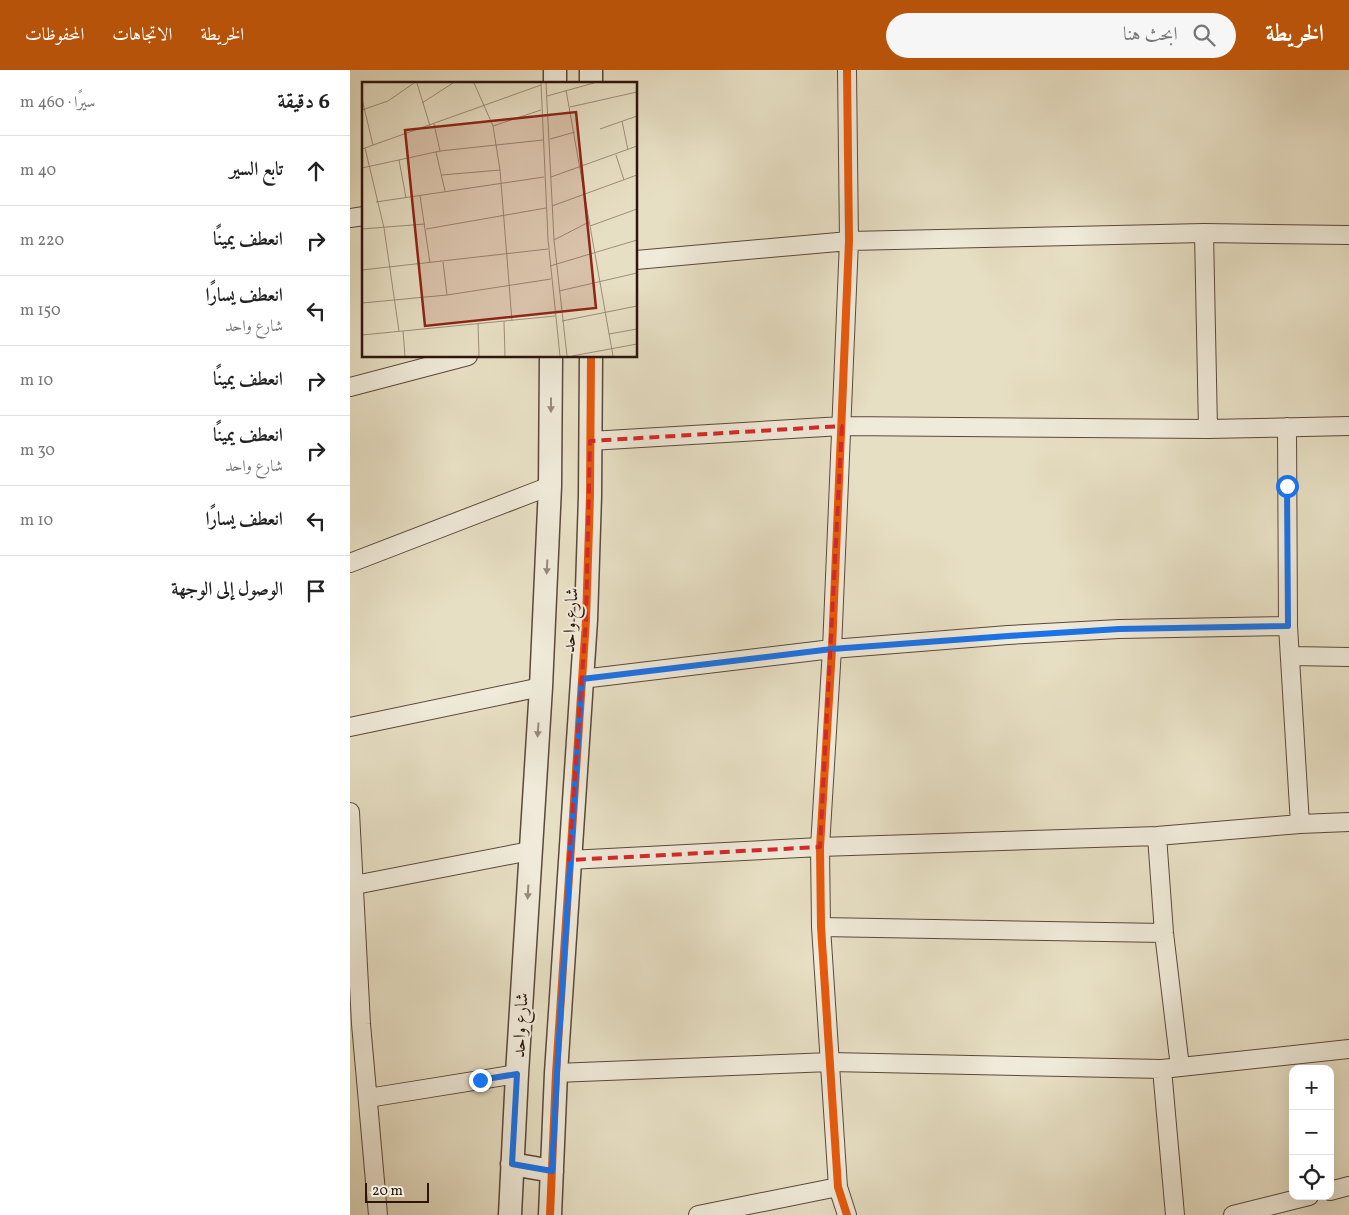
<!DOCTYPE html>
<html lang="ar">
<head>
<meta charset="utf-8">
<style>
  body { margin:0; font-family:Vollkorn,Amiri,serif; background:#f6f6f6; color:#222; direction:rtl }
  .controls { position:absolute; right:15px; bottom:15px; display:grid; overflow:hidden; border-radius:10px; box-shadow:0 5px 20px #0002 }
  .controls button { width:45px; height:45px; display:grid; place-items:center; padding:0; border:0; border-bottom:1px solid #e0e0e0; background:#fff; color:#222; font:25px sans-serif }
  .scale { position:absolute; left:15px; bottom:12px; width:64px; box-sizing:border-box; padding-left:5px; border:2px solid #2d150c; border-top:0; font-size:14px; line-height:18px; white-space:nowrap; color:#2d150c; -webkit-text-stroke:4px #efead9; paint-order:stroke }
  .stop { position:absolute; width:15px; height:15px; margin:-11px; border:4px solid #1a73e8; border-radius:50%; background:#fff }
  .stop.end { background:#1a73e8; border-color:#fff; box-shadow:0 1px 5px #0008 }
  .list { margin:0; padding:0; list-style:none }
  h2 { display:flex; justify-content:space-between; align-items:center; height:65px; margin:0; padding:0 20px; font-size:21px }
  h2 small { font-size:16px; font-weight:400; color:#767676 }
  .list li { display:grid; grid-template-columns:32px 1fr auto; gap:15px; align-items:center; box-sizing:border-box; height:70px; padding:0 20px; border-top:1px solid #e0e0e0 }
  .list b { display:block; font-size:19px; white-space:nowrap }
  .list p { margin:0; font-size:16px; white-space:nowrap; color:#767676 }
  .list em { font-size:16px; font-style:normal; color:#767676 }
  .icon { flex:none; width:28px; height:28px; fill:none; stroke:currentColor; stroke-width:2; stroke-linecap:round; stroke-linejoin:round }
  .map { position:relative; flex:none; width:999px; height:1145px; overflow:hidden; direction:ltr }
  header { display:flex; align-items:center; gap:30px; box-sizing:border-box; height:70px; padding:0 25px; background:#b45309; color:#fff }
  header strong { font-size:24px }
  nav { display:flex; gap:28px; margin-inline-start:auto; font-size:18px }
  .search { width:350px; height:45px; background:#f6f6f6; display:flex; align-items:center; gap:12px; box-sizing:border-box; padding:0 18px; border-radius:28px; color:#767676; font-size:19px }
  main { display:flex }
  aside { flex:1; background:#fff }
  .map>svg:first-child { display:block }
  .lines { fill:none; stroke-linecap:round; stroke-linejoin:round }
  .minor-casing { stroke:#5c483a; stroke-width:20 }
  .tertiary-casing { stroke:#5c483a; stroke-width:25 }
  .minor { stroke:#efead9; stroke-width:18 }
  .tertiary { stroke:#efead9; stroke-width:22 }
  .cycleway-casing { stroke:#efead9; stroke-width:11 }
  .cycleway { stroke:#e8590c; stroke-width:8 }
  .oneway { fill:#988a7d }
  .route { stroke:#1a73e8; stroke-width:6 }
  .marked { fill:none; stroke:#d62828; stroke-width:4; stroke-dasharray:10 6; stroke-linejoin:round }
  .labels { text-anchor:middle; stroke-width:4; stroke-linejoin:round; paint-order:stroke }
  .street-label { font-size:18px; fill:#2d150c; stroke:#efead9 }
  .inset-road { fill:none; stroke:#9d8e7a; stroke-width:1 }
  .view { fill:#8f2418; fill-opacity:0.15; stroke:#8f2418; stroke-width:2.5 }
  .inset-edge { fill:none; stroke:#2d150c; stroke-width:2.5 }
</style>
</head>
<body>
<header>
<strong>الخريطة</strong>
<div class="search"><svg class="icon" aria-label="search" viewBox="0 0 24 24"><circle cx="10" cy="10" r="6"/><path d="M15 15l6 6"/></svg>ابحث هنا</div>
<nav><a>الخريطة</a><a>الاتجاهات</a><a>المحفوظات</a></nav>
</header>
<main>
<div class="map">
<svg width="999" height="1145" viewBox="0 0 999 1145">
  <rect width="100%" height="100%" fill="#e7dfc4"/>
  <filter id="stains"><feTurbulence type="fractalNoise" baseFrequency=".004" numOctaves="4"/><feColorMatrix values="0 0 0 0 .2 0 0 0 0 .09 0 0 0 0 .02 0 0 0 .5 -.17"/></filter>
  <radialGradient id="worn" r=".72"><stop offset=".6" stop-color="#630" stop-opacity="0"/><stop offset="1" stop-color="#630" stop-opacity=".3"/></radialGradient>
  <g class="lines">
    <defs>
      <path id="minor" d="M497,0L499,171L482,579L470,777L471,857L488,1117L497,1145
        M0,148L14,146
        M854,163L858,359
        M286,190L499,171L854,163L999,165
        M0,317L118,286
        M937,357L938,556L950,754
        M240,371L492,356L858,359L999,356
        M0,493L200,416
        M941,586L999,587
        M232,609L482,579L658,565L769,559L938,556
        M0,657L191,617
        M0,742L11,954L28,1145
        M807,766L814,863L830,997
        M219,790L470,777L807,766L950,754L999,752
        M0,816L180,781
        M471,857L814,863
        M812,999L825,1145
        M206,1003L480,992L812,999L999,979
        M18,1028L167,1004
        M980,1121L999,1116
        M348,1145L488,1117
        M883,1145L959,1126"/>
      <path id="tertiary" d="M241,0V14
        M205,14V0
        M162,1094L202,1101
        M160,1145L167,1004L191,617L200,416L201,286
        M200,1145L206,1003L236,550L240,426L241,286"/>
    </defs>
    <use href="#minor" class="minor-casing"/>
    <use href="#tertiary" class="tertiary-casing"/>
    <use href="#minor" class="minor"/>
    <use href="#tertiary" class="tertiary"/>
    <defs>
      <path id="cycleway" d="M497,0L499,171L482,579L470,777L471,857L488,1117L497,1145
        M200,1145L206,1003L236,550L240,426L241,286"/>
    </defs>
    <use href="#cycleway" class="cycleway-casing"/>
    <use href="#cycleway" class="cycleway"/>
  </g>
  <defs><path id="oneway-solid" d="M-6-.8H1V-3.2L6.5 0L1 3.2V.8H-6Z" transform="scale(1.25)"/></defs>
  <g class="oneway">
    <use href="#oneway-solid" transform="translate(201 335) rotate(90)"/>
    <use href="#oneway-solid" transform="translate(197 497) rotate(93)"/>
    <use href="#oneway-solid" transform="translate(188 660) rotate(94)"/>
    <use href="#oneway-solid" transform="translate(178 822) rotate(93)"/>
  </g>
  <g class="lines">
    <path class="route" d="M130,1010L167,1004L162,1094L202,1101L208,984L232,609L482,579L658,566L769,559L938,556L937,416"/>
  </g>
  <path class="marked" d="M492,356L470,777L219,790L236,550L240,371Z"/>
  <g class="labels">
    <g class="street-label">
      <text transform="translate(220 550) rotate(-87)" y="6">شارع واحد</text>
      <text transform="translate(170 955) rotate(-87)" y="6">شارع واحد</text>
    </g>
  </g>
  <g transform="translate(12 12)">
    <rect width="275" height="275" fill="#e7dfc4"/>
    <path class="inset-road" d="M55,1L68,44M112,1L131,44L138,88L150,239M179,1L186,157L198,274M184,1L192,158L205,274M204,8L251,274M185,14L232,1M0,17L11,63M60,21L91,1M208,25L275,10M0,28L26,19L52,1M260,39L266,68M72,42L78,69M131,44L179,28M238,47L275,34M188,57L213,50M3,66L22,146L37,249M0,67L179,3M74,70L83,109M254,73L262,98M37,78L44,116M0,86L78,69L181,58M80,93L138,88M189,95L275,64M58,114L68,181M14,120L182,95M190,124L275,93M228,144L275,127M0,147L63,142M64,147L184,126M192,158L227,140M81,180L85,213M188,184L275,158M0,188L186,167M197,209L275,191M0,221L85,213L189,197M142,239L143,274M200,239L275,224M116,241L117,274M41,249L43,274M247,252L275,247M0,253L193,234M210,274L275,262"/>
    <path class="view" d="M214,30L234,226L63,244L43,48Z"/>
    <rect width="275" height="275" class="inset-edge"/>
  </g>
  <rect width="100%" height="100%" filter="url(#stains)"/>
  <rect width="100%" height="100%" fill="url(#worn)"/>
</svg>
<div class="controls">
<button>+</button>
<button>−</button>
<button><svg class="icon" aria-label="locate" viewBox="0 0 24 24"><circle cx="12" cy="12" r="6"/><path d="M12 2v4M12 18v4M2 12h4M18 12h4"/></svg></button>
</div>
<div class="scale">20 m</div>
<div class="stop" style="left:937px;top:416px"></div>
<div class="stop end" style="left:130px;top:1010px"></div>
</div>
<aside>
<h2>6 دقيقة<small>سيرًا · 460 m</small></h2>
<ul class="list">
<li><svg class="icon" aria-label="ahead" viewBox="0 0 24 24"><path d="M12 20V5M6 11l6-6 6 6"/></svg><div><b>تابع السير</b></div><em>40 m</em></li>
<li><svg class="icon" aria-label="right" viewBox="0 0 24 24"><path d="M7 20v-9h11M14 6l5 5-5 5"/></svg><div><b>انعطف يمينًا</b></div><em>220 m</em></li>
<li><svg class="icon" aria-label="left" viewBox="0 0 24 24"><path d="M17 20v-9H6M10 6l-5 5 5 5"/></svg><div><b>انعطف يسارًا</b><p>شارع واحد</p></div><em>150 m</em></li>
<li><svg class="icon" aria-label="right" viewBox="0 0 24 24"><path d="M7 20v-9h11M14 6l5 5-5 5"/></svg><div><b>انعطف يمينًا</b></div><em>10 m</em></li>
<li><svg class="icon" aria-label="right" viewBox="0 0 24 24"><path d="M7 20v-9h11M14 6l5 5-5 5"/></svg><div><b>انعطف يمينًا</b><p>شارع واحد</p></div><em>30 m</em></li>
<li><svg class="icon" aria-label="left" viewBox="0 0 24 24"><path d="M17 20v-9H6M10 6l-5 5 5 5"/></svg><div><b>انعطف يسارًا</b></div><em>10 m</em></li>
<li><svg class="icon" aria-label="arrive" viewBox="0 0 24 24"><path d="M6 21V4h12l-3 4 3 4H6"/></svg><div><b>الوصول إلى الوجهة</b></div></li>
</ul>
</aside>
</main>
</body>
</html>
